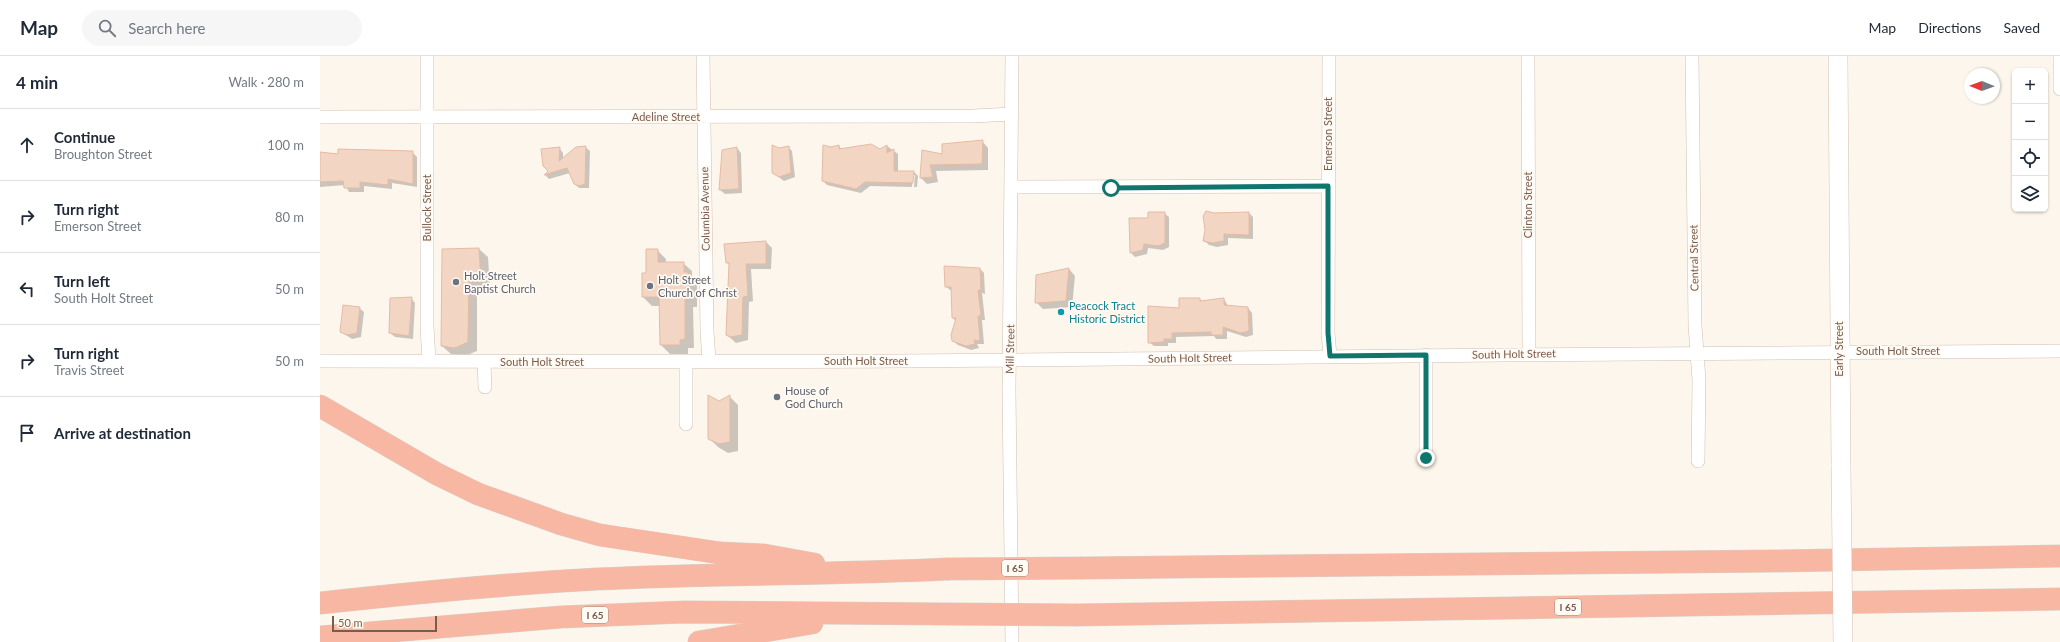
<!DOCTYPE html>
<html lang="en">
<head>
<meta charset="utf-8">
<style>
  body { margin:0; font-family:Lato,sans-serif; background:#f6f6f7; color:#1f2937 }
  .controls { position:absolute; right:12px; top:12px; display:grid; overflow:hidden; border-radius:6px; box-shadow:0 1px 3px #0004 }
  .controls button { width:36px; height:36px; display:grid; place-items:center; padding:0; border:0; border-bottom:1px solid #e0e1e3; background:#fff; color:#1f2937; font:20px sans-serif }
  .compass { position:absolute; left:1644px; top:12px; width:36px; height:36px; border-radius:50%; background:#fff; box-shadow:0 1px 3px #0004; rotate:271deg }
  .scale { position:absolute; left:12px; bottom:10px; width:105px; box-sizing:border-box; padding-left:4px; border:2px solid #7a5c4d; border-top:0; font-size:11px; line-height:14px; white-space:nowrap; color:#7a5c4d; -webkit-text-stroke:3px #fffaf3; paint-order:stroke }
  .stop { position:absolute; width:12px; height:12px; margin:-9px; border:3px solid #0f766e; border-radius:50%; background:#fff }
  .stop.end { background:#0f766e; border-color:#fff; box-shadow:0 1px 4px #0008 }
  .list { margin:0; padding:0; list-style:none }
  h2 { display:flex; justify-content:space-between; align-items:center; height:52px; margin:0; padding:0 16px; font-size:17px }
  h2 small { font-size:13px; font-weight:400; color:#747a83 }
  .list li { display:grid; grid-template-columns:26px 1fr auto; gap:12px; align-items:center; box-sizing:border-box; height:72px; padding:0 16px; border-top:1px solid #e0e1e3 }
  .list b { display:block; font-size:15px; white-space:nowrap }
  .list p { margin:0; font-size:13px; white-space:nowrap; color:#747a83 }
  .list em { font-size:13px; font-style:normal; color:#747a83 }
  .icon { flex:none; width:22px; height:22px; fill:none; stroke:currentColor; stroke-width:2; stroke-linecap:round; stroke-linejoin:round }
  .map { position:relative; flex:none; width:1740px; height:586px; overflow:hidden }
  header { display:flex; align-items:center; gap:24px; box-sizing:border-box; height:56px; padding:0 20px; background:#fff; border-bottom:1px solid #e0e1e3 }
  header strong { font-size:19px }
  nav { display:flex; gap:22px; margin-inline-start:auto; font-size:14px }
  .search { width:280px; height:36px; background:#f6f6f7; display:flex; align-items:center; gap:10px; box-sizing:border-box; padding:0 14px; border-radius:22px; color:#747a83; font-size:15px }
  main { display:flex }
  aside { flex:1; background:#fff }
  .map>svg:first-child { display:block }
  .shadow { fill:#0003 }
  .building { fill:#f3d5c3; stroke:#e6bba3 }
  .lines { fill:none; stroke-linecap:round; stroke-linejoin:round }
  .street-casing { stroke:#d1beb0; stroke-width:14 }
  .secondary-casing { stroke:#d6c0b0; stroke-width:20 }
  .highway-casing { stroke:#dad1cd; stroke-width:23 }
  .street { stroke:#fff; stroke-width:13 }
  .secondary { stroke:#fff; stroke-width:19 }
  .highway { stroke:#f7b7a3; stroke-width:22 }
  .secondary-bridge-casing { stroke:#d6c0b0; stroke-width:20; stroke-linecap:butt }
  .highway-bridge-casing { stroke:#dad1cd; stroke-width:23; stroke-linecap:butt }
  .secondary-bridge { stroke:#fff; stroke-width:19 }
  .highway-bridge { stroke:#f7b7a3; stroke-width:22 }
  .route { stroke:#0f766e; stroke-width:5 }
  .worship-dot { fill:#6b7280; stroke:#fffaf3; stroke-width:1.5 }
  .culture-dot { fill:#0f9aa8; stroke:#fffaf3; stroke-width:1.5 }
  .labels { text-anchor:middle; stroke-width:3.5; stroke-linejoin:round; paint-order:stroke }
  .shield { fill:#fffaf3; stroke:#a28b7f; stroke-width:1 }
  .shield-label { font-size:10px; font-weight:bold; fill:#7a5c4d }
  .street-label { font-size:11px; fill:#7a5c4d; stroke:#fffaf3 }
  .worship-label { font-size:11px; fill:#5b616d; stroke:#fffaf3; text-anchor:start }
  .culture-label { font-size:11px; fill:#0d838f; stroke:#fffaf3; text-anchor:start }
</style>
</head>
<body>
<header>
<strong>Map</strong>
<div class="search"><svg class="icon" aria-label="search" viewBox="0 0 24 24"><circle cx="10" cy="10" r="6"/><path d="M15 15l6 6"/></svg>Search here</div>
<nav><a>Map</a><a>Directions</a><a>Saved</a></nav>
</header>
<main>
<aside>
<h2>4 min<small>Walk · 280 m</small></h2>
<ul class="list">
<li><svg class="icon" aria-label="ahead" viewBox="0 0 24 24"><path d="M12 20V5M6 11l6-6 6 6"/></svg><div><b>Continue</b><p>Broughton Street</p></div><em>100 m</em></li>
<li><svg class="icon" aria-label="right" viewBox="0 0 24 24"><path d="M7 20v-9h11M14 6l5 5-5 5"/></svg><div><b>Turn right</b><p>Emerson Street</p></div><em>80 m</em></li>
<li><svg class="icon" aria-label="left" viewBox="0 0 24 24"><path d="M17 20v-9H6M10 6l-5 5 5 5"/></svg><div><b>Turn left</b><p>South Holt Street</p></div><em>50 m</em></li>
<li><svg class="icon" aria-label="right" viewBox="0 0 24 24"><path d="M7 20v-9h11M14 6l5 5-5 5"/></svg><div><b>Turn right</b><p>Travis Street</p></div><em>50 m</em></li>
<li><svg class="icon" aria-label="arrive" viewBox="0 0 24 24"><path d="M6 21V4h12l-3 4 3 4H6"/></svg><div><b>Arrive at destination</b></div></li>
</ul>
</aside>
<div class="map">
<svg width="1740" height="586" viewBox="0 0 1740 586">
  <rect width="100%" height="100%" fill="#fdf6ec"/>
  <path class="shadow" d="M662,85L668,92V114L616,115L618,126L607,128L601,122L603,95L623,99Z
    M519,90L522,94H560L567,90L578,98V116H594L598,120L597,131H594L595,119H593L592,131L550,130L541,137L507,129L503,125L511,92Z
    M265,91L270,95L269,132H259L255,128L250,117L229,123L225,119L229,115L239,92L243,97V103Z
    M468,91L472,95L475,121L464,125L453,117L459,94Z
    M417,92L421,97L422,137L405,138L400,134Z
    M0,96L19,99L92,96L97,101V131L72,127V133L44,130V136H29L25,129L0,131Z
    M844,157L849,161V191L843,194L828,192L827,198L815,201L811,197L810,163H829Z
    M929,157L933,161V183L908,182V189L897,191L889,189L884,184L886,174L894,158Z
    M446,186L452,192L451,213H431L433,245L429,246L428,284L416,287L407,279L410,209L407,207L405,188Z
    M159,193L168,201L170,233H157V295L145,300L131,298L122,290Z
    M337,194L346,203V207H363L372,215V221L377,226V251H373L374,292H368V298H350L341,289L340,250H332L323,241V218H327Z
    M625,211L660,213L664,217L665,238L662,237L665,264H662L664,288H657L659,292L651,294L638,289L633,285L636,266L633,262L632,235L626,231Z
    M749,213L755,220L752,251L723,253L716,246Z
    M91,242L95,247L93,283L75,281L70,277Z
    M880,243L883,246L904,243L908,250L928,252L932,257L933,279L926,281L907,275V283H896L894,280L856,281V287H848V290H834L829,286L860,253Z
    M39,252L44,256L41,281L32,283L21,276Z
    M410,341L418,349V395L408,397L398,391L389,382L400,347Z"/>
  <path class="building" d="M663,84L662,108L610,109L613,121L600,122L602,94L622,98V88Z
    M551,88L560,93L567,89V97L574,93V115H594L593,127L545,126L536,133L502,125L503,89L511,91L519,89V93Z
    M452,89L459,92L469,90L471,117L459,121L452,117Z
    M266,90L265,128L259,130L254,128L247,112L224,119L228,115L223,110L221,93L240,91L239,105L256,91Z
    M417,91L419,133L399,134L402,94Z
    M18,93L93,95V128L68,123V129L40,126V132H24L23,125L0,126V96L18,98Z
    M886,155L894,157L929,156V179L904,178V185L892,187L883,185L885,174L883,160Z
    M828,156H845V187L838,190L824,188L823,194L810,197L809,162H828Z
    M446,185V208H426L428,240L423,241L422,279L410,281L406,279L409,207H406L404,188Z
    M159,192L161,225H149L148,286L135,292L121,290L122,193Z
    M326,193H338V206H364V216H368L369,242H365V283L360,284V289H340L339,241H322V217H326Z
    M624,210L660,212L661,234H658L661,260H658L660,285L654,284L655,288L646,290L632,285L631,279L636,262H632L631,231H625Z
    M749,212L746,245L715,247L716,219Z
    M92,241L89,280L69,277L70,242Z
    M859,242H880V245L904,242V249L928,251L929,275L921,277L903,271V279H891V276L852,277V283H844V286L828,287V250L859,252Z
    M23,249L40,251L37,277L27,279L20,276Z
    M388,339L399,345L410,339V386L399,388L388,383Z"/>
  <g class="lines">
    <defs>
      <path id="street" d="M107,0V271L109,305
        M383,0L387,275L389,305
        M692,0L689,335L692,586
        M1009,0L1008,277L1010,300
        M1208,0L1209,298
        M1372,0L1375,270L1379,324L1378,405
        M1740,0V33
        M0,61L654,60L692,58
        M692,131L1008,130
        M0,305C230,305 460,307 691,304C1041,301 1390,296 1740,295
        M164,306L165,331
        M366,306V368
        M1106,402V299"/>
      <path id="secondary" d="M1518,0L1521,410"/>
      <path id="highway" d="M0,350L117,418L158,438L241,468L280,479L400,497L444,499L494,508
        M763,512L1453,505L1740,500
        M0,547C92,537 184,528 277,523C394,517 511,519 627,513
        M757,559L1740,543
        M0,581L241,561L364,556L627,558
        M379,586L492,567"/>
    </defs>
    <use href="#street" class="street-casing"/>
    <use href="#secondary" class="secondary-casing"/>
    <use href="#highway" class="highway-casing"/>
    <use href="#street" class="street"/>
    <use href="#secondary" class="secondary"/>
    <use href="#highway" class="highway"/>
    <defs>
      <path id="secondary-bridge" d="M1521,410L1523,586"/>
      <path id="highway-bridge" d="M627,513L763,512
        M627,558L757,559"/>
    </defs>
    <use href="#secondary-bridge" class="secondary-bridge-casing"/>
    <use href="#highway-bridge" class="highway-bridge-casing"/>
    <use href="#secondary-bridge" class="secondary-bridge"/>
    <use href="#highway-bridge" class="highway-bridge"/>
  </g>
  <g class="lines">
    <path class="route" d="M791,132L1008,130V277L1010,300L1106,299V402"/>
  </g>
  <g class="worship-dot">
    <circle cx="136" cy="226" r="4"/>
    <circle cx="330" cy="230" r="4"/>
    <circle cx="457" cy="341" r="4"/>
  </g>
  <circle class="culture-dot" cx="741" cy="256" r="4"/>
  <g class="labels">
    <g class="shield">
      <rect x="682" y="504" width="26" height="16" rx="3"/>
      <rect x="1235" y="543" width="26" height="16" rx="3"/>
      <rect x="262" y="551" width="26" height="16" rx="3"/>
    </g>
    <g class="shield-label">
      <text x="695" y="516">I 65</text>
      <text x="1248" y="555">I 65</text>
      <text x="275" y="563">I 65</text>
    </g>
    <g class="street-label">
      <text x="346" y="65">Adeline Street</text>
      <text transform="translate(1008 78) rotate(-90)" y="4">Emerson Street</text>
      <text transform="translate(1208 149) rotate(-90)" y="4">Clinton Street</text>
      <text transform="translate(107 152) rotate(-90)" y="4">Bullock Street</text>
      <text transform="translate(385 153) rotate(-91)" y="4">Columbia Avenue</text>
      <text transform="translate(1374 202) rotate(-91)" y="4">Central Street</text>
      <text transform="translate(690 293) rotate(-89)" y="4">Mill Street</text>
      <text transform="translate(1519 293) rotate(-90)" y="4">Early Street</text>
      <text x="1578" y="299">South Holt Street</text>
      <text transform="translate(1194 298) rotate(-1)" y="4">South Holt Street</text>
      <text transform="translate(870 302) rotate(-1)" y="4">South Holt Street</text>
      <text x="546" y="309">South Holt Street</text>
      <text x="222" y="310">South Holt Street</text>
    </g>
    <g class="worship-label">
      <text x="144" y="224">Holt Street<tspan x="144" dy="13">Baptist Church</tspan></text>
      <text x="338" y="228">Holt Street<tspan x="338" dy="13">Church of Christ</tspan></text>
      <text x="465" y="339">House of<tspan x="465" dy="13">God Church</tspan></text>
    </g>
    <g class="culture-label">
      <text x="749" y="254">Peacock Tract<tspan x="749" dy="13">Historic District</tspan></text>
    </g>
  </g>
</svg>
<div class="controls">
<button>+</button>
<button>−</button>
<button><svg class="icon" aria-label="locate" viewBox="0 0 24 24"><circle cx="12" cy="12" r="6"/><path d="M12 2v4M12 18v4M2 12h4M18 12h4"/></svg></button>
<button><svg class="icon" aria-label="layers" viewBox="0 0 24 24"><path d="M12 4l9 5-9 5-9-5zM3 14l9 5 9-5"/></svg></button>
</div>
<svg class="compass" viewBox="-18 -18 36 36"><path d="M0-13l5 13h-10z" fill="#e53935"/><path d="M0 13l5-13h-10z" fill="#747a83"/></svg>
<div class="scale">50 m</div>
<div class="stop" style="left:791px;top:132px"></div>
<div class="stop end" style="left:1106px;top:402px"></div>
</div>
</main>
</body>
</html>
